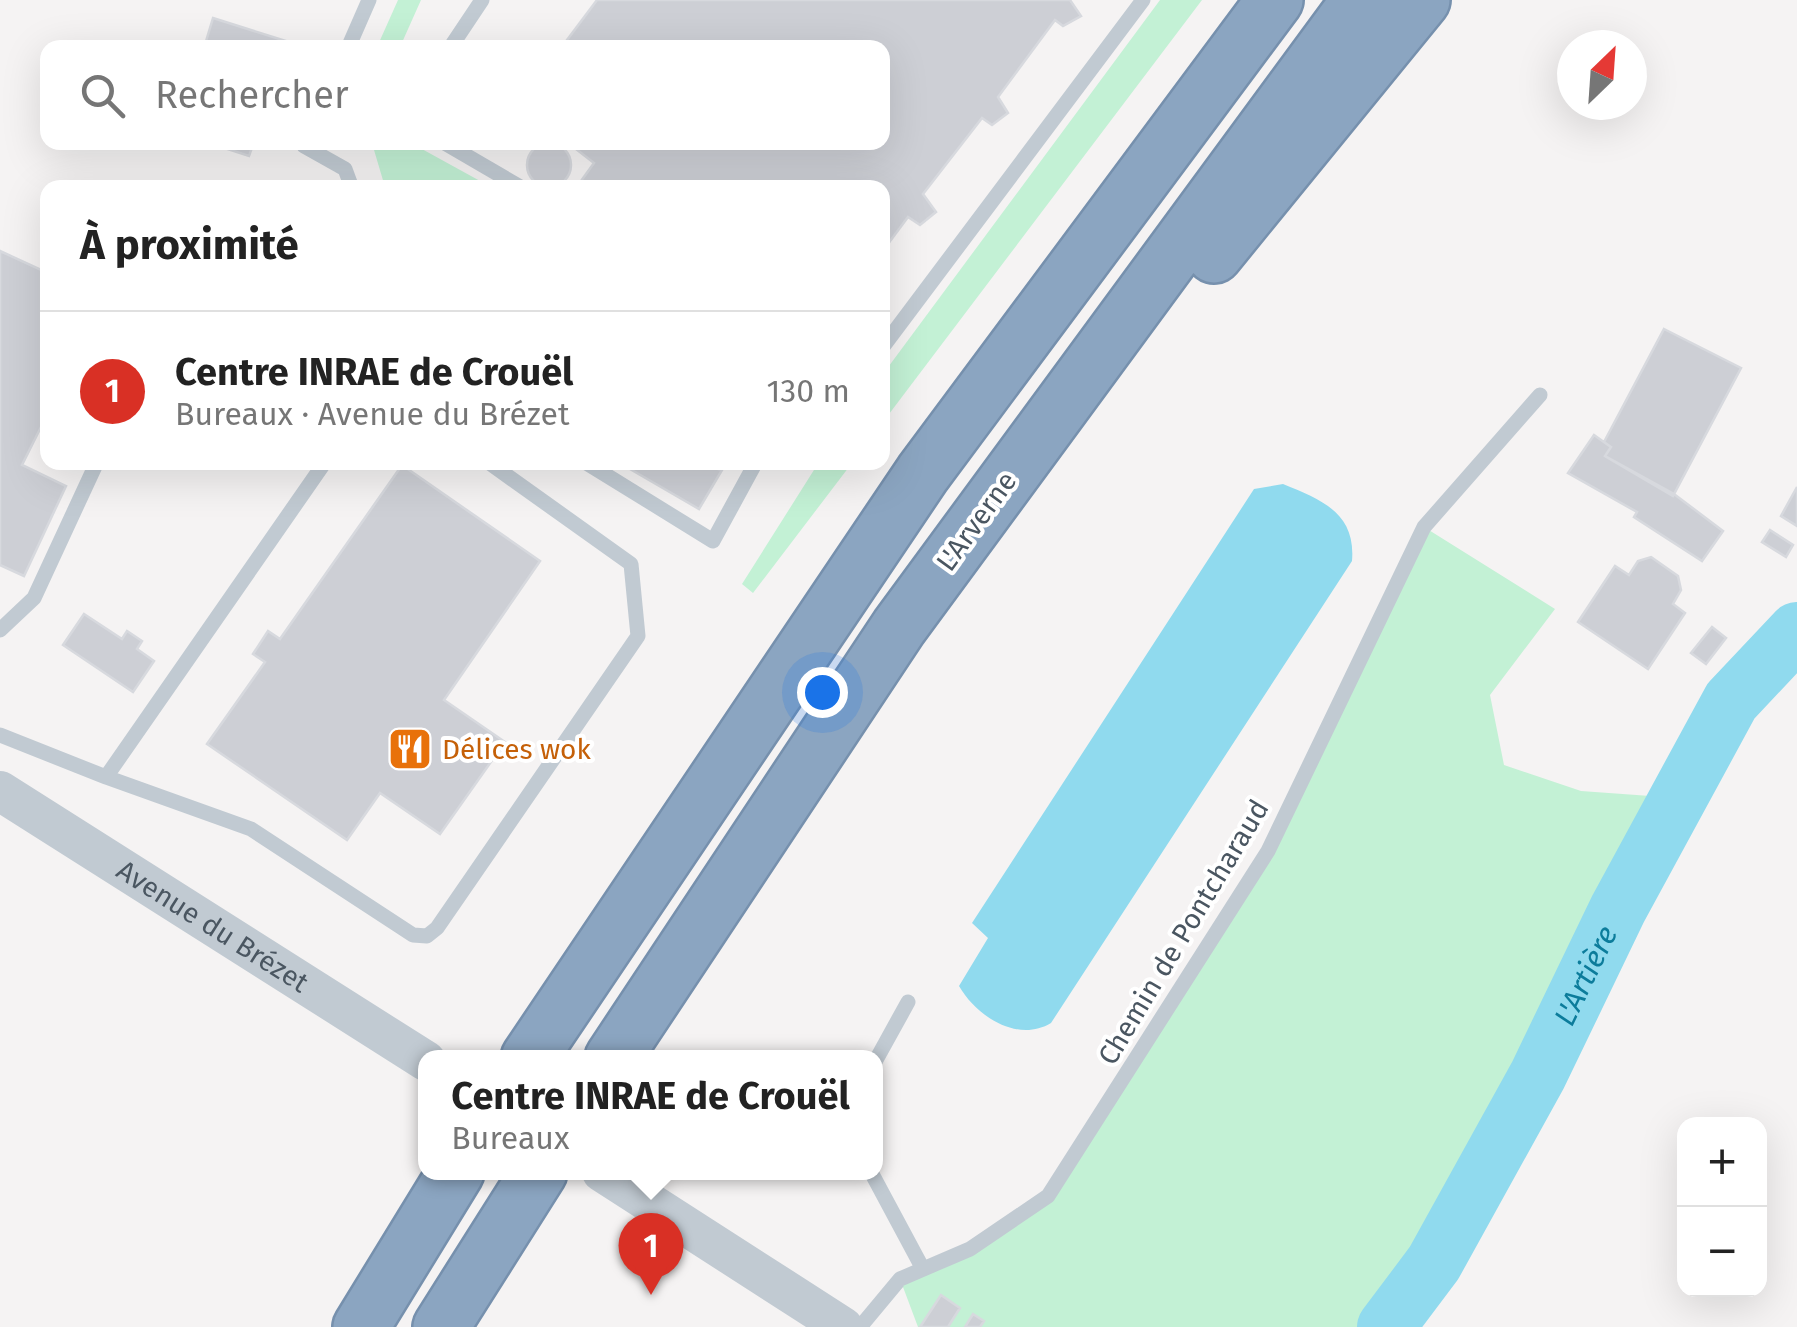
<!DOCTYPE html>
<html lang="fr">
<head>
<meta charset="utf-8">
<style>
  body { margin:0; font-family:"Fira Sans",sans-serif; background:#f6f6f6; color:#222 }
  .controls { position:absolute; right:30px; bottom:30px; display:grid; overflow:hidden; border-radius:20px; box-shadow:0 10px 40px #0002 }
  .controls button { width:90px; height:90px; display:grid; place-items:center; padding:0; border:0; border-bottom:2px solid #e0e0e0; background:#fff; color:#222; font:50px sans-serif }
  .compass { position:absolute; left:1557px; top:30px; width:90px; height:90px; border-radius:50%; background:#fff; box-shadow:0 10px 40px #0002; rotate:25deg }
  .you { position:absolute; left:822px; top:692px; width:35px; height:35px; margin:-25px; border:8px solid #fff; border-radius:50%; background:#1a73e8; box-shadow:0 0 0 15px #1a73e833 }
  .badge { display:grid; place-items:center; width:65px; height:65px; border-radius:50%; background:#d93025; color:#fff; font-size:32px; font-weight:700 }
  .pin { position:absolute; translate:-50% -82px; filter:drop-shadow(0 2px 5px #0008) }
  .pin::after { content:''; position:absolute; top:52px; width:35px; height:30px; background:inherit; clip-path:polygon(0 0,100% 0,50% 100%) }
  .popup { position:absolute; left:418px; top:1050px; width:465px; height:130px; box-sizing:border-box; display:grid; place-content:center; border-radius:20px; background:#fff; filter:drop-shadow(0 2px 8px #0005); font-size:32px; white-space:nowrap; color:#767676 }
  .popup b { font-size:38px; color:#222 }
  .popup::after { content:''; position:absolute; left:50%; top:100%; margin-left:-20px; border:20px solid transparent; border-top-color:#fff }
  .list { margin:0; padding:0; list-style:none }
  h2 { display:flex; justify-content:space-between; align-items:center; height:130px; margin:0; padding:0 40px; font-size:42px }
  h2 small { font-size:32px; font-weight:400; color:#767676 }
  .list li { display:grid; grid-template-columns:65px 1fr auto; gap:30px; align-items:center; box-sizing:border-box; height:160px; padding:0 40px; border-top:2px solid #e0e0e0 }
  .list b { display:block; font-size:38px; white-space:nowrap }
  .list p { margin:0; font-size:32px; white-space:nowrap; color:#767676 }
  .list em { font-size:32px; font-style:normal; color:#767676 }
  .icon { flex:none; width:55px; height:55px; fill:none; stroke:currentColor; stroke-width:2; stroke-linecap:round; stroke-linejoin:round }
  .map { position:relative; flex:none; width:1797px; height:1327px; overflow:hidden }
  .search { position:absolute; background:#fff; box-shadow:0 10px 40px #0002; left:40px; top:40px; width:850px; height:110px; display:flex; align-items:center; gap:25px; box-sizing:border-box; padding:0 35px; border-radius:20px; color:#767676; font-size:38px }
  .panel { position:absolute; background:#fff; box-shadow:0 10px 40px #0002; left:40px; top:180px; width:850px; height:290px; border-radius:20px }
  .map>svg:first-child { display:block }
  .green { fill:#c3f1d5 }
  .water { fill:#90daee }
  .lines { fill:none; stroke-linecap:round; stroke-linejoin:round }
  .river { stroke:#90daee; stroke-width:58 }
  .building { fill:#cdcfd5; stroke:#d7d9de; stroke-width:2.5 }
  .motorway-casing { stroke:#7690ad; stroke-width:60 }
  .service { stroke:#c1cad2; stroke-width:15 }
  .tertiary { stroke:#c1cad2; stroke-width:40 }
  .motorway { stroke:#8ba5c1; stroke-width:55 }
  .labels { text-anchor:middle; stroke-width:8; stroke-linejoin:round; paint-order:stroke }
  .street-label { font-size:28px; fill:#4a5661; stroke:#fff }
  .food-label { font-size:28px; fill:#c56008; stroke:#fff; text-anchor:start }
  .water-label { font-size:30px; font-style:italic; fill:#0c7c9b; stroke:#fff }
</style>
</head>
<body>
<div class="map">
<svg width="1797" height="1327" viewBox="0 0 1797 1327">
  <rect width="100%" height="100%" fill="#f5f3f3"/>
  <path class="green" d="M398,0H421L400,47H377Z
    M1160,0H1202L883,422V374Z
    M364,143H411L491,187H385L374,150Z
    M819,462L852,463L753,593L742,584Z
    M1424,527L1555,609L1490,695L1504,765L1581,791L1678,798C1582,975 1507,1166 1386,1327H918L900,1279L970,1249L1048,1196L1268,851Z"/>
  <path class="water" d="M1283,484C1322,500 1356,513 1352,561L1051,1023C1018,1043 977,1017 959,986L988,938L972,923L1254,489Z"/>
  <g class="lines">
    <path class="river" id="s1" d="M1386,1327L1434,1263L1538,1075L1618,909L1731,701L1797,631"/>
  </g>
  <path class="building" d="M597,0H1070L1081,16L1063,26L1055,20L998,97L1008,113L992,125L982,118L923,194L936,212L920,225L908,217L882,252V188H590L581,181L594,163L567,142H882V48H561Z
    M213,18L308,48H204Z
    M206,142H254L249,156Z
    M527 165a22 22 0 1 1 44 0a22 22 0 1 1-44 0Z
    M0,251L48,273V413L22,465L66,486L24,576L0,565Z
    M1664,329L1741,368L1673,496L1605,456L1611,447L1604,442Z
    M1594,435L1611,447L1605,456L1674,494L1723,531L1702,561L1634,517L1637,512L1568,473Z
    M618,462H722L718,469L722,470L699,509Z
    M402,465L540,561L444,700L505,742L440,834L380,793L347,840L207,744L265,662L253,654L268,631L280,639Z
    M1797,487V526L1781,516Z
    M1770,530L1793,545L1786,557L1762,542Z
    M1651,557L1678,576L1681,590L1673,604L1685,613L1648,669L1578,622L1615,566L1629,575L1638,561Z
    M84,614L122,639L127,631L142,641L137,649L154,661L133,692L63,645Z
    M1712,627L1726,638L1706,664L1691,653Z
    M941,1295L960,1308L948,1327H920Z
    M973,1314L984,1321L980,1327H965Z"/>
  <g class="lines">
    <defs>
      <path id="motorway" d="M1214,255L1422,0
        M529,1058L923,473L1275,0
        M613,1058L899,627L1360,0
        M361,1327L456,1172
        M441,1327L539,1172"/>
    </defs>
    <use href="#motorway" class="motorway-casing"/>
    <path class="service" d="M348,48L369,0
      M450,48L482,0
      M306,142L304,146L345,169L352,188
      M443,142L522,188
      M882,348L1143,0
      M585,462L713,541L756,462
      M0,630L34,598L97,462
      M0,735L106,777L325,462
      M106,777L251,829L413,935L427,936L437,928L638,636L631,564L488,462
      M876,1060L908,1002
      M871,1172L923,1269
      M860,1327L900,1279L970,1249L1048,1196L1268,851L1424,527L1540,395"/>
    <g class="tertiary">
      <path id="s2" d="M0,791L426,1061"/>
      <path d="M602,1172L843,1327"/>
    </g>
    <use href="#motorway" class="motorway"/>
  </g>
  <defs>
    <symbol id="restaurant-square" viewBox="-11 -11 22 22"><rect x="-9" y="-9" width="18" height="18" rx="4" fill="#e8710a" stroke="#fff"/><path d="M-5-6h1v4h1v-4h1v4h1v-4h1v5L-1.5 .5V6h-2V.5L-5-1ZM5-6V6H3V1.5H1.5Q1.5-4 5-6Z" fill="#fff"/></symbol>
  </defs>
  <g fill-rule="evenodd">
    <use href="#restaurant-square" x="385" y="724" width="50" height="50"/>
  </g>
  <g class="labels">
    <g class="street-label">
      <text transform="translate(976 521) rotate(-54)" y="10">L'Arverne</text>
      <text dy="10" stroke="none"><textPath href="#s2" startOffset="252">Avenue du Brézet</textPath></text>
      <text transform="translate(1183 932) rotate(-59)" y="10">Chemin de Pontcharaud</text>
    </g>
    <g class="food-label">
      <text x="442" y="759">Délices wok</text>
    </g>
    <g class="water-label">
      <text dy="10" stroke="none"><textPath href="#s1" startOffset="405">L'Artière</textPath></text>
    </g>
  </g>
</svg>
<div class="controls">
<button>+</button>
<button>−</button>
</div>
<svg class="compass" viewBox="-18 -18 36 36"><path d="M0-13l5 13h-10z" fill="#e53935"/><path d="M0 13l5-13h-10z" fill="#767676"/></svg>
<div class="you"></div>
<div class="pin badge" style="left:651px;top:1295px">1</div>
<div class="popup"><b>Centre INRAE de Crouël</b>Bureaux</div>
<div class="search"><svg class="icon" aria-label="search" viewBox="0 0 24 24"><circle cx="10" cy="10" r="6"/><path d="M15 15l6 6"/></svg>Rechercher</div>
<section class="panel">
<h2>À proximité<small></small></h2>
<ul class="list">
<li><span class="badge">1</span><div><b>Centre INRAE de Crouël</b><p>Bureaux · Avenue du Brézet</p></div><em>130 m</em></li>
</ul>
</section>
</div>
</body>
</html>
